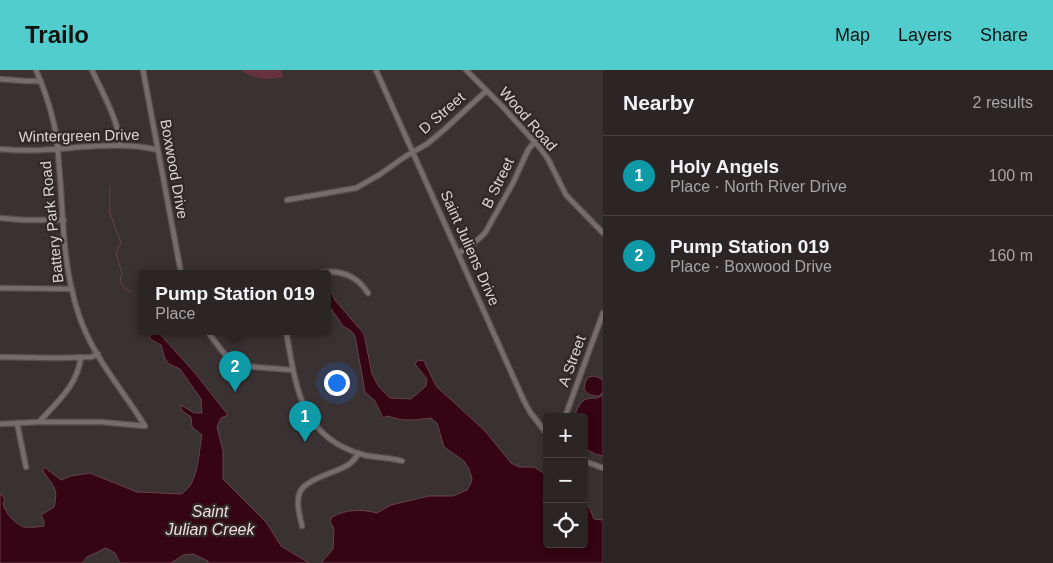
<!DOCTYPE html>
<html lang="en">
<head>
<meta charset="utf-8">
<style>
  body { margin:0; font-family:Helvetica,sans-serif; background:#342d2e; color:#f1f3f6 }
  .controls { position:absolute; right:15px; bottom:15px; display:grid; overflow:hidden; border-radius:5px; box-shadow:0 2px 8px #0003 }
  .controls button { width:45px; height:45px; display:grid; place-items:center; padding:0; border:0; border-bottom:1px solid #484243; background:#2c2526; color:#f1f3f6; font:25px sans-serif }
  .you { position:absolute; left:336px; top:312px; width:18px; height:18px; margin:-12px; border:4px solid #fff; border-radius:50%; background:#1a73e8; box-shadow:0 0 0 8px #1a73e833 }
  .badge { display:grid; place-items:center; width:32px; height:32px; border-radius:50%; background:#52cdcd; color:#fff; font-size:16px; font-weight:700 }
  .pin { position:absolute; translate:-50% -41px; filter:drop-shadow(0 1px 2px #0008) }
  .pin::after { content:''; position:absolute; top:26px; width:18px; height:15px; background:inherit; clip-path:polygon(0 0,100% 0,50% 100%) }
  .popup { position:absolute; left:139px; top:200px; width:192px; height:65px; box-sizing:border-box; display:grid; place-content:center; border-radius:5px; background:#2c2526; filter:drop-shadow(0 1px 4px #0005); font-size:16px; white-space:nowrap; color:#a6a5a7 }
  .popup b { font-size:19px; color:#f1f3f6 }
  .popup::after { content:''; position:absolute; left:50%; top:100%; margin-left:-10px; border:10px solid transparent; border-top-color:#2c2526 }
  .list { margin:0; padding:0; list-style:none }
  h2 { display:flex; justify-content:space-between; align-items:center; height:65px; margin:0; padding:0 20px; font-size:21px }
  h2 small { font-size:16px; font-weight:400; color:#a6a5a7 }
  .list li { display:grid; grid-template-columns:32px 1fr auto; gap:15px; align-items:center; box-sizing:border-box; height:80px; padding:0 20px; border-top:1px solid #484243 }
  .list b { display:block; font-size:19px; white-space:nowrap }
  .list p { margin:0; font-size:16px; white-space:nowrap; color:#a6a5a7 }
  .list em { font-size:16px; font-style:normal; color:#a6a5a7 }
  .icon { flex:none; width:28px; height:28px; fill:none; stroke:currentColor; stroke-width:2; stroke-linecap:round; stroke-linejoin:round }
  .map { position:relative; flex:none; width:603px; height:493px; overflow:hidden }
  header { display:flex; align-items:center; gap:30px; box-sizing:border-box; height:70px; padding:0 25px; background:#52cdcd; color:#111 }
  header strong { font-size:24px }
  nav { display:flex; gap:28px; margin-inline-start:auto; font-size:18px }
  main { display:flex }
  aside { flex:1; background:#2c2526 }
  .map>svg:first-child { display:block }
  .green { fill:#67323f }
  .water { fill:#350415; stroke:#67434f }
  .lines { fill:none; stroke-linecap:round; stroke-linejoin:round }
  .stream { stroke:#67434f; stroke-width:1 }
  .street-casing { stroke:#554d4f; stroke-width:7 }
  .street { stroke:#766b6d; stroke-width:4.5 }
  .labels { text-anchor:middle; stroke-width:4.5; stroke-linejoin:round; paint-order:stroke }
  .street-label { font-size:15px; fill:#dbd5d6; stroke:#302728 }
  .water-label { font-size:16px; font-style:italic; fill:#f2dbdf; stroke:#302728 }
</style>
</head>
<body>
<header>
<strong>Trailo</strong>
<nav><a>Map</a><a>Layers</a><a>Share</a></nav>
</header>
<main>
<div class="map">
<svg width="603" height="493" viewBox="0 0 603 493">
  <rect width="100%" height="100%" fill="#3a3132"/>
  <path class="green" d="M241,0H281L283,7C267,11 254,9 241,0Z"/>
  <path class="water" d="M328,215L335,230L364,264L372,304L379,317L390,328L411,329L426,316L427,309L415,294L418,290L424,291L436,316L485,361L511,393L519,397H534L547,405V474H584V433L589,437L594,449L603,450V493H321L333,479L334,459L330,451L332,447C347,439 361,439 377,443L391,435L429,426H453L467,420L470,415L472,409L469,399L464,391L444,377L437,353L431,348C415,350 404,352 388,346L383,348L375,331L365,322L355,266L351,261L343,256L328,234Z
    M150,261H157L195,303L228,345L221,348L217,357L223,381V409L266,452L281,476L309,493H208V491L193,484L183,485L171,493H120L115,483L106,478L87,487L82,493H0V424L3,426L5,430L3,433C4,442 15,454 24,457C30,458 38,457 44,456V451L41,445L54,437C59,418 53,416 43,401L44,397L61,410L71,406L90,403L137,422L182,424C185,421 190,417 192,412C199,397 199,380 202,365L192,357L191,347L181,340V335L194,343H202L201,329L180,299L169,294L165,289L161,275L150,269Z
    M594,306L602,309L603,311V322L599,326C592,326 588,325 584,319L585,313L588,307Z
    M603,325V386L595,384L584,378V347H574C576,342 579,334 583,331C588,326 596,331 603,325Z"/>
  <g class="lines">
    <path class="stream" d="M110,115V143L121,173L116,183L122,203L120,211L124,218L130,222"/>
    <defs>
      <path id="street" d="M36,0C43,16 49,33 53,50C57,65 58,80 59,95C63,136 62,179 72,220C75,234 80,250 86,263C101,296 126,325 145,356L101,352H39
        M92,0C102,22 119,51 120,75
        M143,0L181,203
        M376,0L524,331L530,342L547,364
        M466,0L502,36L540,78L548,89L566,125L603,163
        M0,9L25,11H41
        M0,79C53,85 106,68 158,80
        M287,130L356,118L379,105L406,86L427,74L446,58L486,21
        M0,148L23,150H64
        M459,183L472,175L485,163L513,113L528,80L535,71
        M320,203C341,199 357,206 368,223
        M0,218L72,219
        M207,261C217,273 226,291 242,296L293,300
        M286,261C296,316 300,368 364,385C377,388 390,387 402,391
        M0,287L57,288L91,287L98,284
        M565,347L603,243
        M17,353L26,397
        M0,354L39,352C58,331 77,316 81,287
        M584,391L603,398
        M302,456C293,420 298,416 330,403C336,401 343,398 348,395C353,392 356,387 359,383"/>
    </defs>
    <use href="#street" class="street-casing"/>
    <use href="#street" class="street"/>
  </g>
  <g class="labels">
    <g class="street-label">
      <text transform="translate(442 43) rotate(-41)" y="5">D Street</text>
      <text transform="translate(528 49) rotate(49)" y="5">Wood Road</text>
      <text transform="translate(79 66) rotate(-1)" y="5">Wintergreen Drive</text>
      <text transform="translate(174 99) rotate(80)" y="5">Boxwood Drive</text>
      <text transform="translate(498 113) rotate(-64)" y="5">B Street</text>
      <text transform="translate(52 152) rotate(-96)" y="5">Battery Park Road</text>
      <text transform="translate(470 178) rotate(66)" y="5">Saint Juliens Drive</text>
      <text transform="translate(572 291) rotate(-70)" y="5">A Street</text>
    </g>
    <g class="water-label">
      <text x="210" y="447">Saint<tspan x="210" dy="18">Julian Creek</tspan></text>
    </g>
  </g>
</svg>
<div class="controls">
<button>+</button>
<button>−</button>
<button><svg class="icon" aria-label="locate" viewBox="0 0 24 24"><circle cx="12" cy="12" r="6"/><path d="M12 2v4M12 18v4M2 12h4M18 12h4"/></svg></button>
</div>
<div class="you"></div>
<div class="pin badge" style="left:305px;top:372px;background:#0f9aa8">1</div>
<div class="pin badge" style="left:235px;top:322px;background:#0f9aa8">2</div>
<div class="popup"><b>Pump Station 019</b>Place</div>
</div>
<aside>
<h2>Nearby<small>2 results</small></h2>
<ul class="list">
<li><span class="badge" style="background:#0f9aa8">1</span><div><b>Holy Angels</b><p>Place · North River Drive</p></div><em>100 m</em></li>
<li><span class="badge" style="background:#0f9aa8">2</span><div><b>Pump Station 019</b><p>Place · Boxwood Drive</p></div><em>160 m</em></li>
</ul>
</aside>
</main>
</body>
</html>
